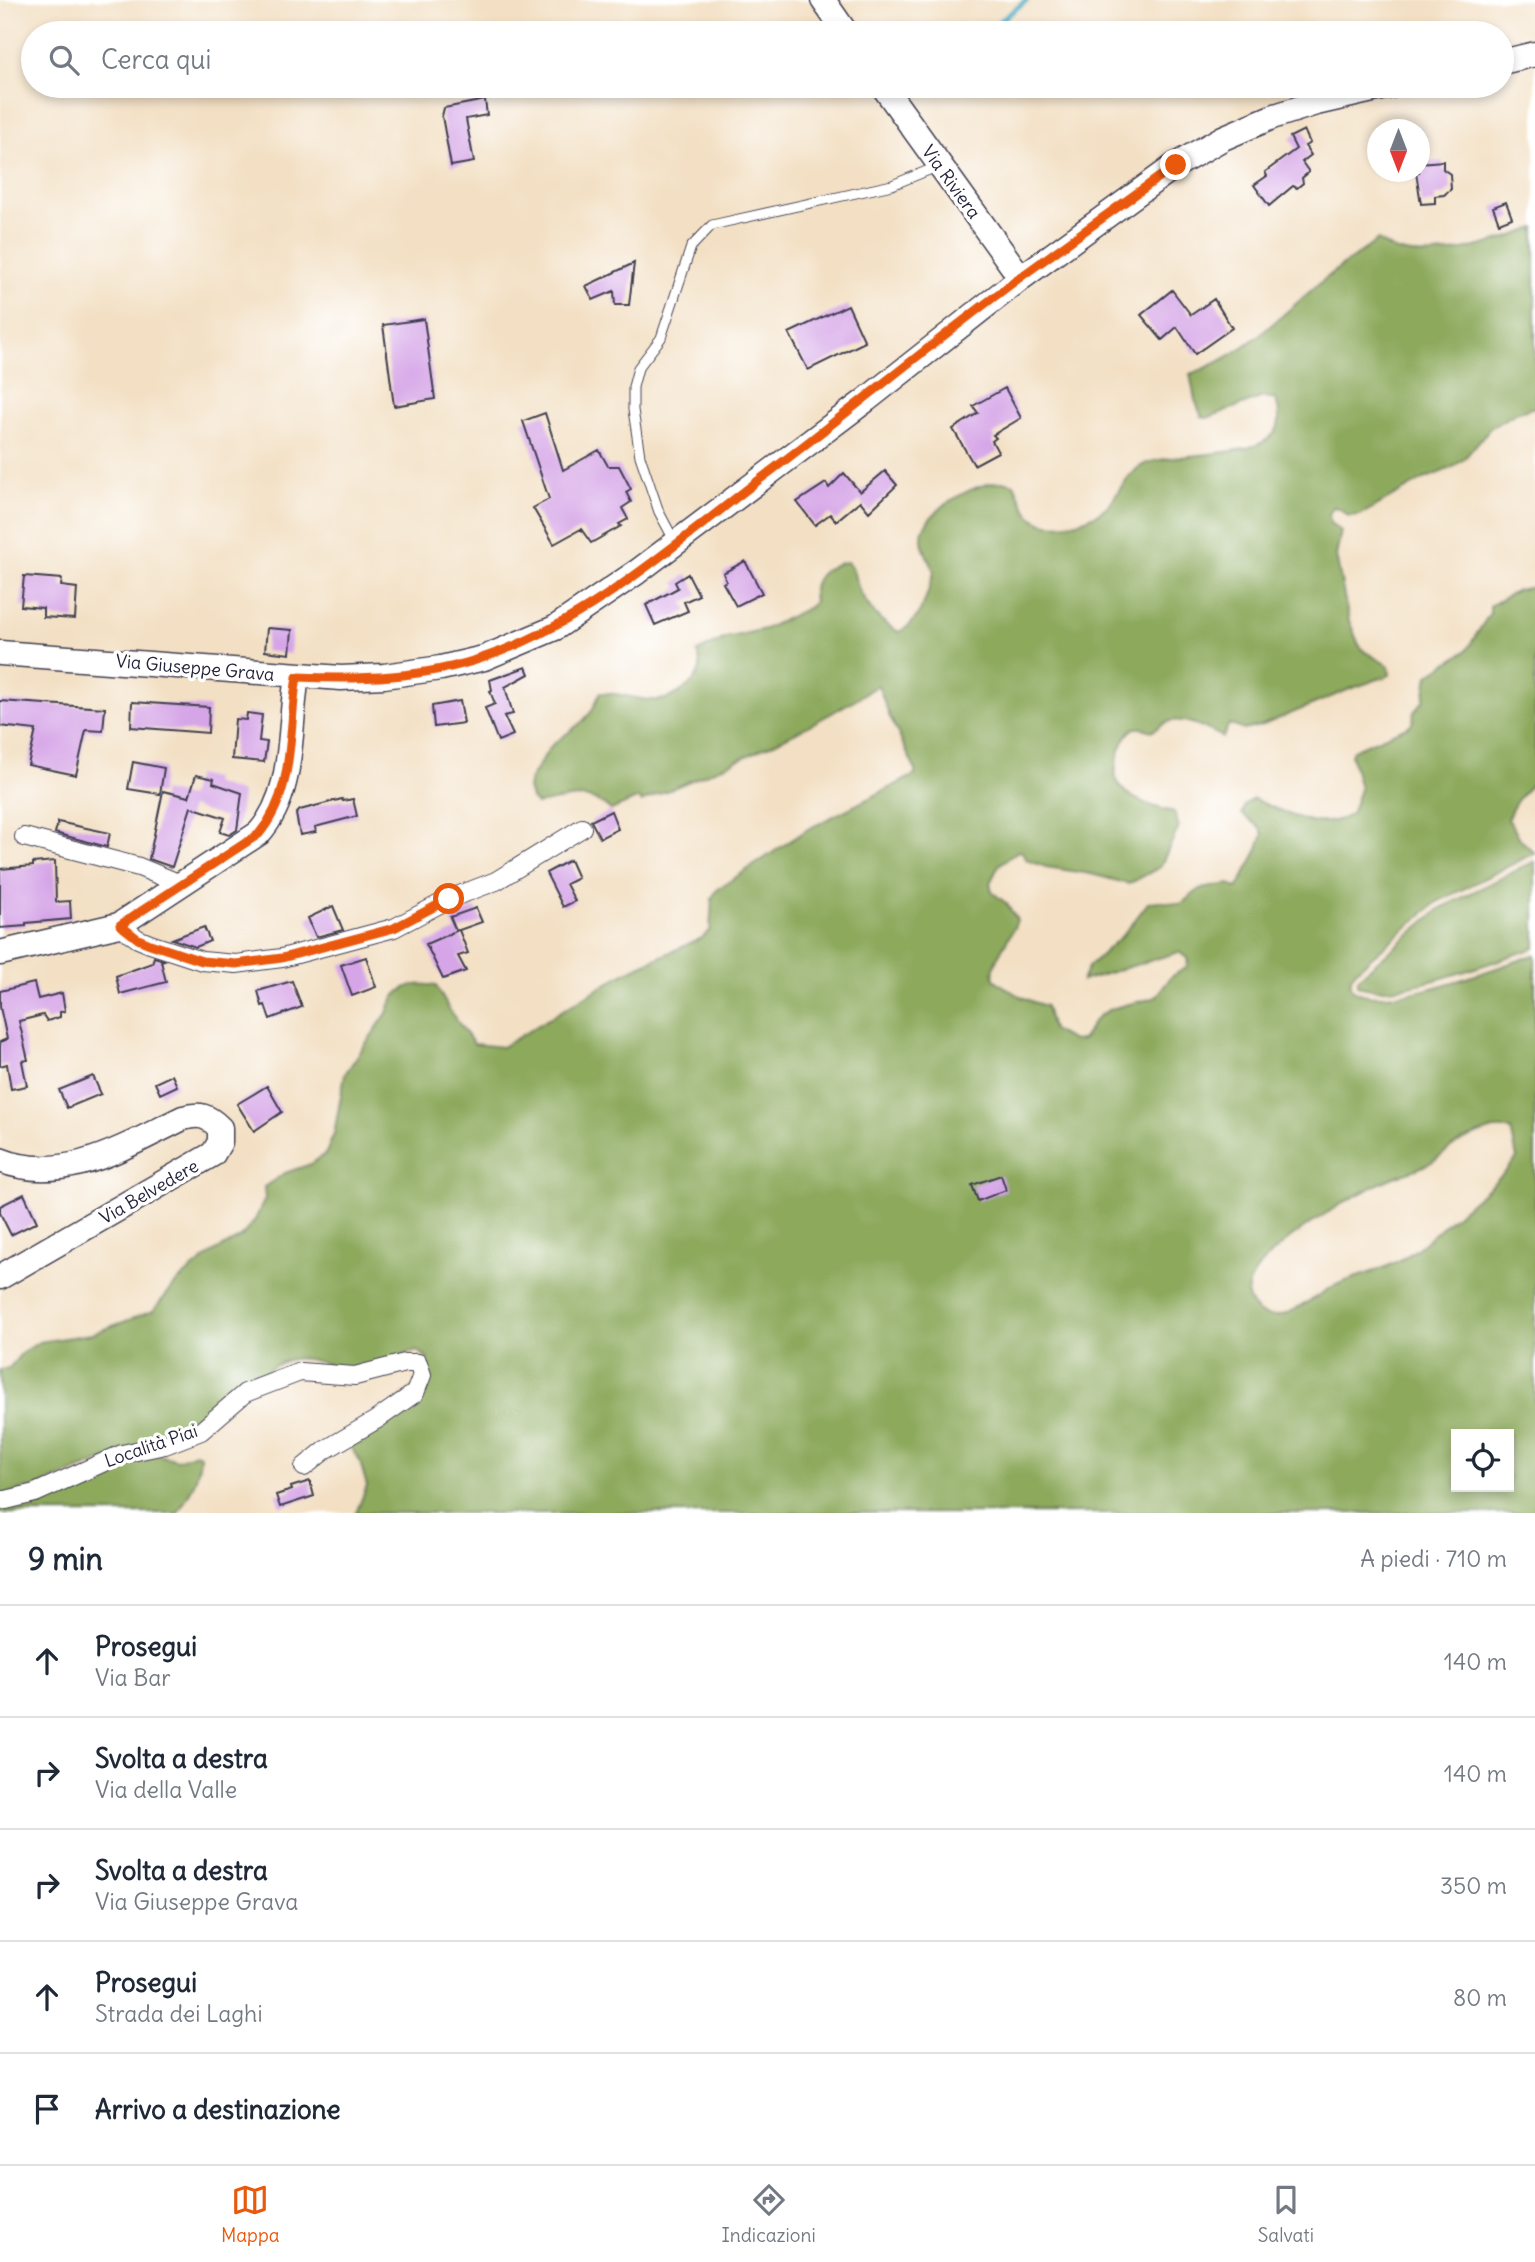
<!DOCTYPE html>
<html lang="it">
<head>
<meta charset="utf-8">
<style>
  body { margin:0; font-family:Delius,sans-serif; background:#f6f6f7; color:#1f2937 }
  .controls { position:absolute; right:21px; bottom:21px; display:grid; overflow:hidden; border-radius:0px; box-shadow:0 4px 10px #0003 }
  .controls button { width:63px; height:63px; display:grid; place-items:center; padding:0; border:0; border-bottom:2px solid #e0e1e3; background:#fff; color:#1f2937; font:35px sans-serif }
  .compass { position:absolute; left:1367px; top:119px; width:63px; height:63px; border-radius:50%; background:#fff; box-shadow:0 4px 10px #0003; rotate:180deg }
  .stop { position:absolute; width:21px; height:21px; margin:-16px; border:5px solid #ea580c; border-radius:50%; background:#fff }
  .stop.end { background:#ea580c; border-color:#fff; box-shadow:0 2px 7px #0008 }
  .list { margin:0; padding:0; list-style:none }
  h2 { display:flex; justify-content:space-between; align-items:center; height:91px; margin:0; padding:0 28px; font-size:30px }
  h2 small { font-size:23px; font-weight:400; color:#747a83 }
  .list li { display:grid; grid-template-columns:46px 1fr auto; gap:21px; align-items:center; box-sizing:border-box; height:112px; padding:0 28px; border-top:2px solid #e0e1e3 }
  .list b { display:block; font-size:26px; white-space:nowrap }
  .list p { margin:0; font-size:23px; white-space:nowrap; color:#747a83 }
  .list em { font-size:23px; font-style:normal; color:#747a83 }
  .icon { flex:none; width:38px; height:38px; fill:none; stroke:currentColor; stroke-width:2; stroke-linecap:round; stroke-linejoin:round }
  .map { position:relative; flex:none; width:1535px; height:1513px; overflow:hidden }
  .search { position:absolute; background:#fff; box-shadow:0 4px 10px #0003; left:21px; right:21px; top:21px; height:77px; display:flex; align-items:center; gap:18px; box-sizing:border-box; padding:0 24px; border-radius:38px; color:#747a83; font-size:26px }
  .sheet { height:651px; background:#fff }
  nav { display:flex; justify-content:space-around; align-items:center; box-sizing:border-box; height:98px; border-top:2px solid #e0e1e3; background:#fff; font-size:19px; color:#747a83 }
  nav a { display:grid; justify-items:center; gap:4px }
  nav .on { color:#ea580c }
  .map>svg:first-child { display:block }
  .forest { fill:#8ca95b; stroke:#57664b; stroke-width:2; fill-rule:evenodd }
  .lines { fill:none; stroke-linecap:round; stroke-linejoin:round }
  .stream { stroke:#40a8c0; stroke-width:5 }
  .building { fill:#d5a5e7 }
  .lane-casing { stroke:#413e50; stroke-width:11 }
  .street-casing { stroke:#413e50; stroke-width:20 }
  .secondary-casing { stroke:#413e50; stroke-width:27 }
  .lane { stroke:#fff; stroke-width:9 }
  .street { stroke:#fff; stroke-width:18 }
  .secondary { stroke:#fff; stroke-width:24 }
  .route { stroke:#ea580c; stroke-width:9 }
  .labels { text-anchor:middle; stroke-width:7; stroke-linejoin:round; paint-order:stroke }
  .street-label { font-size:18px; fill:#22223b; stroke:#fff }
</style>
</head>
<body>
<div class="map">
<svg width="1535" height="1513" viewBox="0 0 1535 1513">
  <rect width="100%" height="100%" fill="#fff"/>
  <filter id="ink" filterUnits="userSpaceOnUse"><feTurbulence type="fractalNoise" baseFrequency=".0143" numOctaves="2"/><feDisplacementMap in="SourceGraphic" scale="14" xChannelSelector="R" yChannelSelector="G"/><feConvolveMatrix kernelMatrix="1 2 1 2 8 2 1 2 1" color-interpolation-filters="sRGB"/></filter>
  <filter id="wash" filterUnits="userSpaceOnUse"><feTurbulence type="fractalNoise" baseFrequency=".00686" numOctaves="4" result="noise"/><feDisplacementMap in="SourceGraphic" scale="28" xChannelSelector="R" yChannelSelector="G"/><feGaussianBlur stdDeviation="1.57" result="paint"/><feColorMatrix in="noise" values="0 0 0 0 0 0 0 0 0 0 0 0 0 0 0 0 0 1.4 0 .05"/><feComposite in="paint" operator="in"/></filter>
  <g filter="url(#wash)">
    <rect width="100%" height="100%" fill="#f3e0c4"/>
    <path class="forest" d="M1535,228V407L1516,413L1490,428L1464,459L1451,468L1424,479L1360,515L1349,516L1339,508L1333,507L1329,514L1330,523L1341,531L1336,556L1349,621L1359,645L1364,651L1389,666L1390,675L1350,689L1263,725L1244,730L1229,724L1223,737C1209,730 1184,716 1167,722C1163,723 1157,729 1153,731C1148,730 1141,727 1136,728C1123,731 1111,771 1117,781C1125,799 1156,808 1174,812L1179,827L1160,867L1129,884L1091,874L1046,867L1027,860L1022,852L1018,851L999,865L990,883L992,892L1007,904L1017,920C1012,938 989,961 994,979C1010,992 1026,1001 1046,1006L1052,1030L1073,1041L1082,1040C1088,1034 1089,1027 1094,1021C1111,1003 1135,1005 1156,997L1171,977L1187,967L1188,959L1179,952L1082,981L1088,967L1124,934L1148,903L1157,901L1181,904L1200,889L1230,884L1236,888L1238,887L1257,851L1263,834L1260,828L1242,814L1245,804L1253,799C1285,811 1317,835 1351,814L1360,789L1351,754L1353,750L1409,726L1413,722L1414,712L1424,700L1428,675L1466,651L1490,613V606L1517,590L1535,587V781C1523,792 1512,804 1508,819L1521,840L1535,853L1437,902L1361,966C1353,973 1348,978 1352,989C1383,1014 1498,966 1535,955V1513H356L367,1486L360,1462L349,1444L427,1375V1358L418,1351C396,1356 374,1368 350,1368C330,1368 312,1356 292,1359C281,1361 271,1368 262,1373C231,1390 210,1405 183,1429L36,1487L0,1495V1370L9,1368L21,1354L39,1342L91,1334L153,1311L177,1282L212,1253L241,1237L255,1220L265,1199L264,1187L285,1173L311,1164L326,1153L334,1134L345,1074L387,1013C395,987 412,981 436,986L450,1011L474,1044L502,1047L626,972L702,938L710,930L712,898L717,890L808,829L915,775V769L889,715L878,685C804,734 722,767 641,802L639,798L611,810C585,788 566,800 537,804L531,798L528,788L530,779L551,746L583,721L592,711L600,693C637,692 659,716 692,682C701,673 702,664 697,652L726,638L765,629L810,607L814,601C810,579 825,565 847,562C855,569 854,578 858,587C867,607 880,623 899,632C922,621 927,595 934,572C931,561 921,549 922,536C924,508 990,473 1014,484C1019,494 1024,510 1032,517C1052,533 1094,522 1110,503C1122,488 1127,473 1145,464C1175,450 1278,462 1279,420C1279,412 1279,406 1275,399L1263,397L1207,418L1202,417L1195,400L1190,374C1241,357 1273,323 1313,289C1333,271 1356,256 1378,240C1384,244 1390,249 1397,251C1435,263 1499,242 1535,228ZM1494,1129H1511L1517,1158C1499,1182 1474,1199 1451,1219C1432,1235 1415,1254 1392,1264C1373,1274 1351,1277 1332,1287C1311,1298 1269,1337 1250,1302C1229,1263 1359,1192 1389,1179C1400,1174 1413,1171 1424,1166C1436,1161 1445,1152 1455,1145C1467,1137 1481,1133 1494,1129ZM1456,1434H1509V1487H1456Z
      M1535,861V948C1498,959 1391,1003 1358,985V979L1366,971L1441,908Z
      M149,1452L177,1460L196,1453L200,1455C199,1479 190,1493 178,1513H0V1505Z"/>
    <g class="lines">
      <path class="stream" d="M985,33L1027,0
        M912,91L919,86"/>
    </g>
    <g id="blocks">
      <path class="building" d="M485,100L487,115L466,119L474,162L451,166L442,116L444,108Z
        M1304,130L1310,143L1305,146L1311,155L1302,162L1309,172L1302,178L1303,183L1297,188L1293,186L1269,206L1254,185L1267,176L1265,172L1296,149L1290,137Z
        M1443,161V169L1450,174L1451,189L1444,195L1435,196V203L1421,204L1416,172H1419V163Z
        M1506,202L1512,218L1499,223L1493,207Z
        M634,263L629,305H615L614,291L593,300L586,286Z
        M1172,290L1191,315L1214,299L1232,328L1195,354L1177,327L1162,340L1141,315Z
        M848,305L865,342L808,370L789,333Z
        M424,319L435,399L394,406L383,325Z
        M1005,388L1021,418L993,435L996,438L992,441L998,452L974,465L953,429L978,413L973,406Z
        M545,413L563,470L599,450L608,466H619L631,489L626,492L631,502L622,508L628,519L619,524L621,526L591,543L581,529L554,544L533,508L549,499L523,421Z
        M885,471L897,485L869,512L860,501L836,521L830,514L815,525L797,502L826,483L829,488L844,473L860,492Z
        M745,561L762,593L736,606L723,583L726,581L723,573Z
        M688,574L699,595L684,602L688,611L655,625L646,605L678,588L675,582Z
        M24,576L62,579L61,586L77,588L75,619L43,617V608L21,606Z
        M267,628L292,630L290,654L265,651Z
        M526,667L529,674L505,687L513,714L504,716L513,735L498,741L485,708L495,704L490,691L492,690L490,680Z
        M0,701L105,708L103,731L86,730L76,775L28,765L36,730L0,726Z
        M460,701L464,723L434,727L432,706Z
        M132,702L209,707L208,733L131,727Z
        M247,713L262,715L259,741L267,742L264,762L232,759L235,719L246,720Z
        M133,762L164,768L160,794L128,789Z
        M196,775L214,779L213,783L242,793L237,830L229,835L220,832L225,818L191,807L172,867L149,859L163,791L189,797Z
        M342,799L343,801L353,799L357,816L315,827L316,832L300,835L296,814L300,810Z
        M611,811L618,829L600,838L591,821Z
        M58,822L110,833L107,847L55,833Z
        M570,860L578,878L566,884L575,901L563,907L546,873Z
        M55,861L56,902L70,901L71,919L26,923V926L0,928V869L33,866V863Z
        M333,906L343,930L316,937L308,918Z
        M476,908L482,922L459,930L468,953L458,956L466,971L443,979L426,944L458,930L456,931L450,917Z
        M204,927L210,941L196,947L172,939Z
        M154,957L164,960L161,961L166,982L120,994L116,976L152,963Z
        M366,957L376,987L352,996L341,965Z
        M292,981L302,1007L270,1019L265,1005L262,1006L258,991Z
        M34,983L38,999L62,993L65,1011L60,1012V1017L47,1021L43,1015L19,1021L28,1060L22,1061L27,1086L11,1089L7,1064L0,1066V1042L7,1039L0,1007V991Z
        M172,1075L177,1086L160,1094L155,1083Z
        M93,1076L101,1094L67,1108L59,1090Z
        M267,1086L282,1112L254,1131L237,1104Z
        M1001,1175L1006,1190L978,1201L972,1185Z
        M24,1194L37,1222L11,1235L0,1213V1206Z
        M310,1481L314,1496L280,1507L276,1495L292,1490L291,1487Z"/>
    </g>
  </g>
  <g filter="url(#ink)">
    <use href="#blocks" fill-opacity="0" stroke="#413e50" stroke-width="2"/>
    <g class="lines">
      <defs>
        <path id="lane" d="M675,542L659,512L640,456L633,410V387L638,368L661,338L691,247L712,225L892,185L939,166"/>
        <path id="street" d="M24,837L139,867L183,885
          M119,925L138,939L150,944L202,961L236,964L282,958L394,928L449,899L496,881L582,828
          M0,1500H6L35,1493L122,1454L165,1445L201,1431L245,1393L300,1372L355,1376L405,1363H418L422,1375L415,1393L376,1420L325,1450L304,1467"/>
        <path id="secondary" d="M823,0L846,33
          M1502,62L1535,54
          M883,86L1021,278
          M0,653L341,678L384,676L441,668L484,658L555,628L637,572L866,400L1021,278L1176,165L1223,138L1272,117L1316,103L1390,86
          M0,953L119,925L259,833C296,791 288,729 297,677
          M0,1160C64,1186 127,1145 183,1118C200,1113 208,1116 220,1128V1142L213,1154L0,1277"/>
      </defs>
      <use href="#lane" class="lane-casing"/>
      <use href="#street" class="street-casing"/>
      <use href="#secondary" class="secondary-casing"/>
      <use href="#lane" class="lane"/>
      <use href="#street" class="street"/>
      <use href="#secondary" class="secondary"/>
    </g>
  </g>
  <g class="lines" filter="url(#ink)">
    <path class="route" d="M449,899L394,928L282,958L236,964L202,961L150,944L138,939L120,925L259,834C296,790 288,729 297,677C359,680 426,678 485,657C588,622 674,545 759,480C848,413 933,342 1022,276C1073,239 1125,202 1176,165"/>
  </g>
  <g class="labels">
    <g class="street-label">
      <text transform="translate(951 182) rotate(54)" y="6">Via Riviera</text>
      <text transform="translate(195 668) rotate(5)" y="6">Via Giuseppe Grava</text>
      <text transform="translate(149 1192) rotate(-30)" y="6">Via Belvedere</text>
      <text transform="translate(151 1446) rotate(-19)" y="6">Località Piai</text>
    </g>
  </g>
</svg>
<div class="controls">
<button><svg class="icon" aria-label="locate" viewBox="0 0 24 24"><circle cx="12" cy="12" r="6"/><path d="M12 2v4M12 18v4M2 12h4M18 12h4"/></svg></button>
</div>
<svg class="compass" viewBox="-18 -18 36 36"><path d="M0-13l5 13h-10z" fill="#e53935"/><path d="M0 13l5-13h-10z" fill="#747a83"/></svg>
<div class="stop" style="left:449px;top:899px"></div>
<div class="stop end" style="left:1176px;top:165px"></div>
<div class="search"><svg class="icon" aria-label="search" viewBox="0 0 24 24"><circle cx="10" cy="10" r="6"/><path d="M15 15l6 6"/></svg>Cerca qui</div>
</div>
<section class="sheet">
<h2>9 min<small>A piedi · 710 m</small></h2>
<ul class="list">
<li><svg class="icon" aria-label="ahead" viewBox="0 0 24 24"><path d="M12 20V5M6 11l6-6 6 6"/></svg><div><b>Prosegui</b><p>Via Bar</p></div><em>140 m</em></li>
<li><svg class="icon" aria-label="right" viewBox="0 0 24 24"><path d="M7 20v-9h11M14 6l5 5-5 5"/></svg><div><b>Svolta a destra</b><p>Via della Valle</p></div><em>140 m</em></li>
<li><svg class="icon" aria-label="right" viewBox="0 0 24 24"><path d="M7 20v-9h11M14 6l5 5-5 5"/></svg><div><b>Svolta a destra</b><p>Via Giuseppe Grava</p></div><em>350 m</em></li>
<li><svg class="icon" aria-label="ahead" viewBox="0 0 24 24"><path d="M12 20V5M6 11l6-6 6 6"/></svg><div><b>Prosegui</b><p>Strada dei Laghi</p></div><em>80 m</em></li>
<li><svg class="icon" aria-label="arrive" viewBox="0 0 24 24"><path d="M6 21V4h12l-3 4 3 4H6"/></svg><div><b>Arrivo a destinazione</b></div></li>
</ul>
</section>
<nav>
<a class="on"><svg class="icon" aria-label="map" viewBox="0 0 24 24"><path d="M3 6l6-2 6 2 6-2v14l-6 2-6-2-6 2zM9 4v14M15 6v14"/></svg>Mappa</a>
<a><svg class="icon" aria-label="directions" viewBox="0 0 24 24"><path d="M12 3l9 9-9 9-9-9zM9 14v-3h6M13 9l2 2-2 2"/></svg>Indicazioni</a>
<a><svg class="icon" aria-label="saved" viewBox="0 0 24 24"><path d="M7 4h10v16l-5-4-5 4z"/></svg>Salvati</a>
</nav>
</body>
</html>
